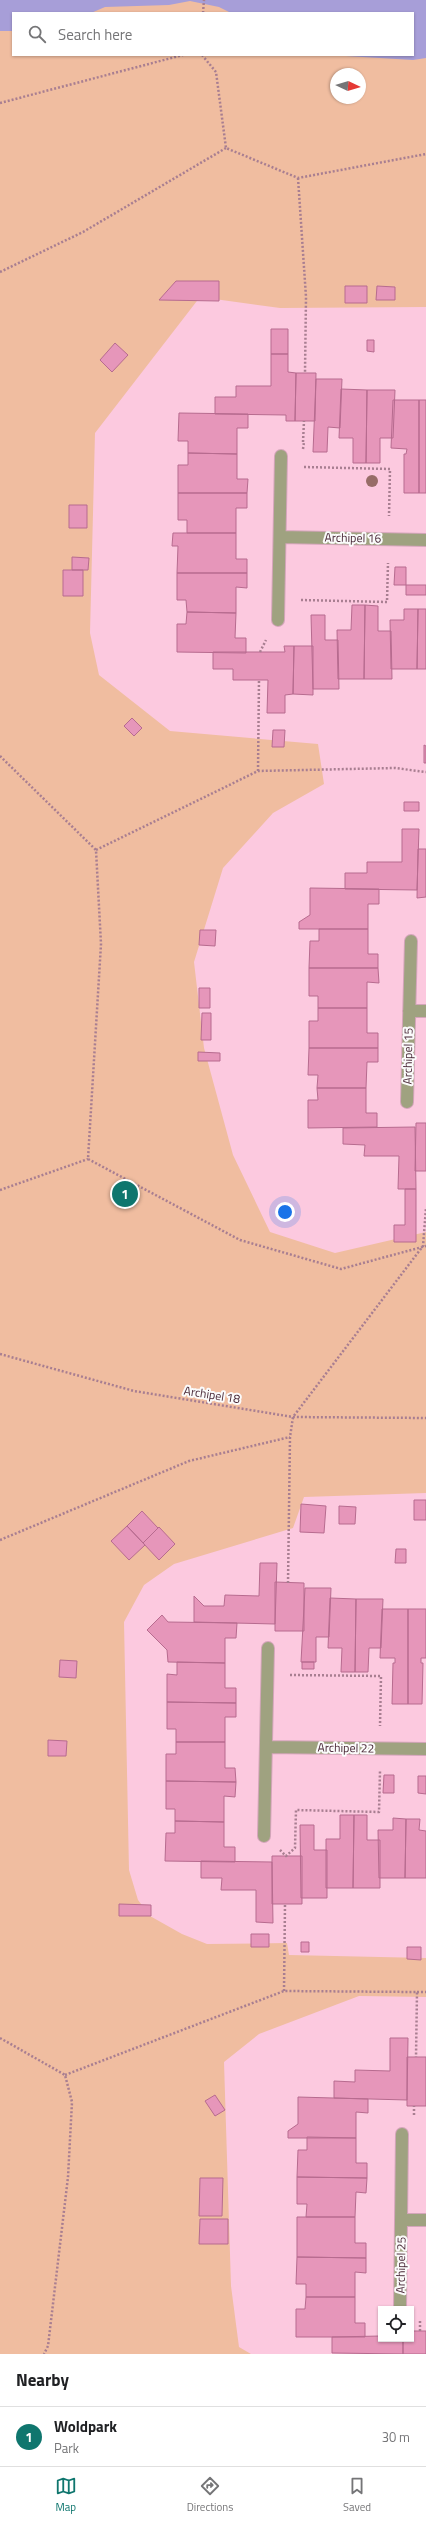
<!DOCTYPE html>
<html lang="en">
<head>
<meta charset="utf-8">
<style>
  body { margin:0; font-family:"Titillium Web",sans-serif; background:#f6f6f6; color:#202124 }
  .controls { position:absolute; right:12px; bottom:12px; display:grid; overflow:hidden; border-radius:0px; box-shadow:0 1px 3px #0004 }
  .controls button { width:36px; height:36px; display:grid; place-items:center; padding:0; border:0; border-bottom:1px solid #e0e0e0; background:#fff; color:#202124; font:20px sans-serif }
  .compass { position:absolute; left:330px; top:68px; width:36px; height:36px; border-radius:50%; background:#fff; box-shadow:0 1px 3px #0004; rotate:94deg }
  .you { position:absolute; left:285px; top:1212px; width:14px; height:14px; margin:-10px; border:3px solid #fff; border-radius:50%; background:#1a73e8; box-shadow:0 0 0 6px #1a73e833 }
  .badge { display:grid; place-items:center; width:26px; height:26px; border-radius:50%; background:#0f766e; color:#fff; font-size:13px; font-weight:700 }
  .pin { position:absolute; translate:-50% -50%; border:2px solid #fff; box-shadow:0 1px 4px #0006 }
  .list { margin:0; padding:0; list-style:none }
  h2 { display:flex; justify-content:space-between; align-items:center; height:52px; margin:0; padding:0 16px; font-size:17px }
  h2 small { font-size:13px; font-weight:400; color:#757577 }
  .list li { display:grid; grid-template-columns:26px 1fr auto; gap:12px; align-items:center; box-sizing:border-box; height:60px; padding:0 16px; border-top:1px solid #e0e0e0 }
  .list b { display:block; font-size:15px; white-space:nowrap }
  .list p { margin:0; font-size:13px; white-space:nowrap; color:#757577 }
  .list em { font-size:13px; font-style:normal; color:#757577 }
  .icon { flex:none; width:22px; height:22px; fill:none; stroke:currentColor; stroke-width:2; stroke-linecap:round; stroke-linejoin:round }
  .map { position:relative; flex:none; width:426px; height:2354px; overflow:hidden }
  .search { position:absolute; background:#fff; box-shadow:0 1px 3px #0004; left:12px; right:12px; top:12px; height:44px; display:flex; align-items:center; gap:10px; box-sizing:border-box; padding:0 14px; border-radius:0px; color:#757577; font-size:15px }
  .sheet { height:112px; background:#fff }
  nav { display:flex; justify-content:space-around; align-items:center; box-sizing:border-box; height:56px; border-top:1px solid #e0e0e0; background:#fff; font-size:11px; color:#757577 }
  nav a { display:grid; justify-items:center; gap:2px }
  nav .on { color:#0f766e }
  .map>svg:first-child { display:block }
  .green { fill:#f0bda0; fill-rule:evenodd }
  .water { fill:#a79ed8 }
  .building { fill:#e696ba; stroke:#b76b8f }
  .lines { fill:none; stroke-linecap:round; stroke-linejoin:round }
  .minor-casing { stroke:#d4a5ba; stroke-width:14 }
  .path { stroke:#a87e91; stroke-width:2.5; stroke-dasharray:2 2; stroke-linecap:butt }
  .minor { stroke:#9fa280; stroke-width:12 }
  .tree { fill:#976c67 }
  .labels { text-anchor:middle; stroke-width:4; stroke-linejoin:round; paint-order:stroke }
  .street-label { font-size:12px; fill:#482736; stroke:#fbfbfb }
</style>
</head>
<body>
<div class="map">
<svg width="426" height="2354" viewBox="0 0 426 2354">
  <rect width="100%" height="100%" fill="#fcc9df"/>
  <path class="green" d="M0,0H426V307L280,308L200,297L95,433L90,633L99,675L170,731L318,744L324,784L273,813L223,868L194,962L204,1048L233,1155L270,1232L335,1253L426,1232V1493L304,1497L293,1528L174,1564L144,1585L124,1622L129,1870L138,1900L150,1916L182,1934L207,1944L287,1943L289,1955L426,1958V1997L359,1996L259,2034L224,2062L231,2286L239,2347L251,2354H0ZM13,13H413V55H13ZM336,74H360V98H336Z"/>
  <path class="water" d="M0,0H426V58L413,60L329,55H413V13H231L219,7L190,1L169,5L105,7L91,13H13V31H0Z"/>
  <path class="building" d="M176,281H219V301L159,300Z
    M345,286H367V303H345Z
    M377,286L395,287V300H376Z
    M271,329H288V354H271Z
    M367,340H374V352L367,351Z
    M115,343L128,355L112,372L100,360Z
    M271,354H288V372L296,373L295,421H286V415L215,414V397H236V386H271Z
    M296,373H316L315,421H295Z
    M316,379H342L340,428L328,427L327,452H313Z
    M341,389L367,390L366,463H353V438H339Z
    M367,390H395L393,438H380V463H366Z
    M393,400H419V493H404V454H406L407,449L391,448Z
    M419,400H426V493H419Z
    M179,413L248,414V428H237V454L188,453V441H178Z
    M188,453L237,454V479H248L247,493H178V465H188Z
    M178,493H247V508H236V533H187V520H178Z
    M69,505H87V528H69Z
    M173,533H236V559H247V573H177L178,546H172Z
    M72,557L89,558L88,570H72Z
    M395,567H406V585H394Z
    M63,570H83V596H63Z
    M177,573H247V588L236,587V613L187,612L186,600H177Z
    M406,585H426V595H406Z
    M352,605H365L364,679H338L337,630H351Z
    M365,605L378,606V631H391L392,679H364Z
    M404,609H418L417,669H391L390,620H404Z
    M418,609H426V669H417Z
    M187,612L236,613L235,638H246V653L177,652V624H186Z
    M311,615H325V640H338L339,689H313Z
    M284,646H294L293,694L285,695V713H267L268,680H233V669H213V652H285Z
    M294,646H313V695L293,694Z
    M132,718L142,728L134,736L124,726Z
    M273,730H285L284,747H272Z
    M424,745L426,746V763H424Z
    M404,802H419V811H404Z
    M402,829H419L417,890L345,889V873H367V862H402Z
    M418,849H426V897L417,898Z
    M310,888L379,889V904H368V929H299V922L310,915Z
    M319,929H368V954H378V968H309L310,941H319Z
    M200,930H216L215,946L199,945Z
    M309,968H378L379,983L367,982V1008H318V996H309Z
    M199,988H210V1008H199Z
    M318,1008H367V1033H378V1048H309V1021H318Z
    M202,1013H211V1040H201Z
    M309,1048H378V1062H367L366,1088H317L318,1075H308Z
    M198,1052L220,1053V1061H198Z
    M317,1088H366V1113H377V1127L308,1128V1100H318Z
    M416,1123H426V1171H415Z
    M415,1127L416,1189H398L399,1156H364L365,1145L343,1144V1128Z
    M405,1189H416V1242H394V1225H405Z
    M414,1500H426V1520H414Z
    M301,1504L326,1506L324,1533L300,1532Z
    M339,1506L356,1507L355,1524H339Z
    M142,1511L158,1528L143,1543L127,1526Z
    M127,1526L145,1545L129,1560L111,1541Z
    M159,1527L175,1544L159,1560L143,1543Z
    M396,1549H406V1563H395Z
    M260,1563H277L275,1624L194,1622V1596L204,1606H224L225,1595L259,1596Z
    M275,1582L304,1583V1631H275Z
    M305,1588H331L329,1637H316V1662H301Z
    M330,1598L356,1599L355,1672H341L342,1648H328Z
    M356,1599H383L381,1648H369L368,1672H355Z
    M382,1609H408V1704H392L393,1663H395V1658H380Z
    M408,1609H426V1658H421V1663H423L422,1704H408Z
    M162,1615L168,1622L237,1623L236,1638H225V1663L168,1662L167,1650L147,1630Z
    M60,1660L77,1661L76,1678L59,1677Z
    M177,1662L225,1663V1688H236V1703L167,1702V1674L177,1675Z
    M302,1662H314V1669H302Z
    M167,1702L236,1703V1717H225V1742H176V1729H167Z
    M48,1740L67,1741L66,1756H48Z
    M176,1742H225V1768H235L236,1782L166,1781V1754H176Z
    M384,1775H394V1793H383Z
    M418,1776H426V1794L418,1793Z
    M166,1781L236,1782L235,1797L224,1796V1822L175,1821V1809H166Z
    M340,1815H354L353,1888H326V1839H340Z
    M354,1815H367V1840H380V1888H353Z
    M393,1818L406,1819L405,1878H379L378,1830H393Z
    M406,1819H420L419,1830L426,1831V1878H405Z
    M175,1821L224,1822V1847H235V1862L165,1861L166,1833H175Z
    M300,1825H314V1850H327V1898H301Z
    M272,1856H302V1904H272Z
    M201,1861L272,1862L273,1923L256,1922V1890H221L222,1878H201Z
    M119,1904L151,1905V1916H119Z
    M251,1934H269V1947H251Z
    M301,1942H309V1952H301Z
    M407,1947H421V1960L407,1959Z
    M390,2038H408L407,2100L334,2098V2081L355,2082V2070L390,2071Z
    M407,2057H426V2106H407Z
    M215,2095L225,2110L215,2116L205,2101Z
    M298,2097L368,2099V2113L356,2112V2138H288V2131L298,2124Z
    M307,2137L356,2138V2163H367V2178L297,2177L298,2150H307Z
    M297,2177L367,2178L366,2193L356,2192L355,2217H306L307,2204H297Z
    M200,2178H223L222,2216H199Z
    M297,2217H355V2243H366V2258L297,2257Z
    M200,2219H228V2244H199Z
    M297,2257L366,2258V2273L355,2272V2297H306V2284H296Z
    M306,2297H355V2323H365V2337H296V2309H305Z
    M411,2331H426V2354H403V2339H411Z
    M381,2336V2339H403V2354L332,2353V2337Z"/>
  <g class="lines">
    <defs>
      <path id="minor" d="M280,537L426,540
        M278,620L281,456
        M409,1011H426
        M407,1102L411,941
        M266,1747L426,1749
        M264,1836L268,1648
        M401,2220H426
        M400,2309L402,2134"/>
    </defs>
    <use href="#minor" class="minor-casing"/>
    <path class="path" d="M203,13L204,0
      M202,55L216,72L226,148L298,178L426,154
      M0,103L183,55
      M298,178L306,297L305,373
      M0,272L83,232L226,148
      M303,442L304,421
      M303,449L304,442
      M304,467L390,469L389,516
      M301,600L387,602L388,563
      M260,652L266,640
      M0,756L96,850L101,944L88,1159L240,1240L341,1269L426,1246
      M258,771L259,680
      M96,850L258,771L395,768L426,772
      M0,1190L88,1159
      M0,1354L134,1391L293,1417L426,1418
      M0,1540L189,1461L290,1437
      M288,1583L290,1437L293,1417L423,1246L426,1208
      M290,1675L381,1676L380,1726
      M280,1850L286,1856L295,1848L296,1810L379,1812L380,1771
      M284,1991L285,1904
      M417,1992H426
      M0,2038L65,2075L72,2102L68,2177L48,2346L44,2354
      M65,2075L284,1991L417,1992L416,2057
      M414,2115V2106
      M420,2331V2321"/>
    <use href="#minor" class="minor"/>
  </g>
  <circle class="tree" cx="372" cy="481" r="6"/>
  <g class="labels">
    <g class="street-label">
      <text transform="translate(353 538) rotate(1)" y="4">Archipel 16</text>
      <text transform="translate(408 1056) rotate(-89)" y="4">Archipel 15</text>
      <text transform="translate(212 1395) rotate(9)" y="4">Archipel 18</text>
      <text transform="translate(346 1748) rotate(1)" y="4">Archipel 22</text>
      <text transform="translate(401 2265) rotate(-89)" y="4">Archipel 25</text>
    </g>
  </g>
</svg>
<div class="controls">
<button><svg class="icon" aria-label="locate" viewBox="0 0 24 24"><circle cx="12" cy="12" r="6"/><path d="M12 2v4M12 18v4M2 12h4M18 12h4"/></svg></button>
</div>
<svg class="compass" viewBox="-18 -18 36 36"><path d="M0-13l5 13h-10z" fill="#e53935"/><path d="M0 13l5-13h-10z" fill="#757577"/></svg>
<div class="you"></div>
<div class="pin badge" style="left:125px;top:1194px">1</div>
<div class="search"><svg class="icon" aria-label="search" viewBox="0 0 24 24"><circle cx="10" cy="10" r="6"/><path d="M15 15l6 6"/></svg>Search here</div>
</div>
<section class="sheet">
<h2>Nearby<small></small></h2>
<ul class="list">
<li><span class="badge">1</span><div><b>Woldpark</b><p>Park</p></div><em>30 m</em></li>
</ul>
</section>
<nav>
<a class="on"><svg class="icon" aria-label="map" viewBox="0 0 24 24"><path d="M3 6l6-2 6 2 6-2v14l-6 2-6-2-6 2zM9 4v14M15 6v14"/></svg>Map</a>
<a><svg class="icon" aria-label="directions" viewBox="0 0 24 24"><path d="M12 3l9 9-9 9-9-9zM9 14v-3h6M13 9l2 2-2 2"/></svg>Directions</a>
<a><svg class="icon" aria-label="saved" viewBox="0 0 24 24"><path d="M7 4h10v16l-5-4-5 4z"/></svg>Saved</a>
</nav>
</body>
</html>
